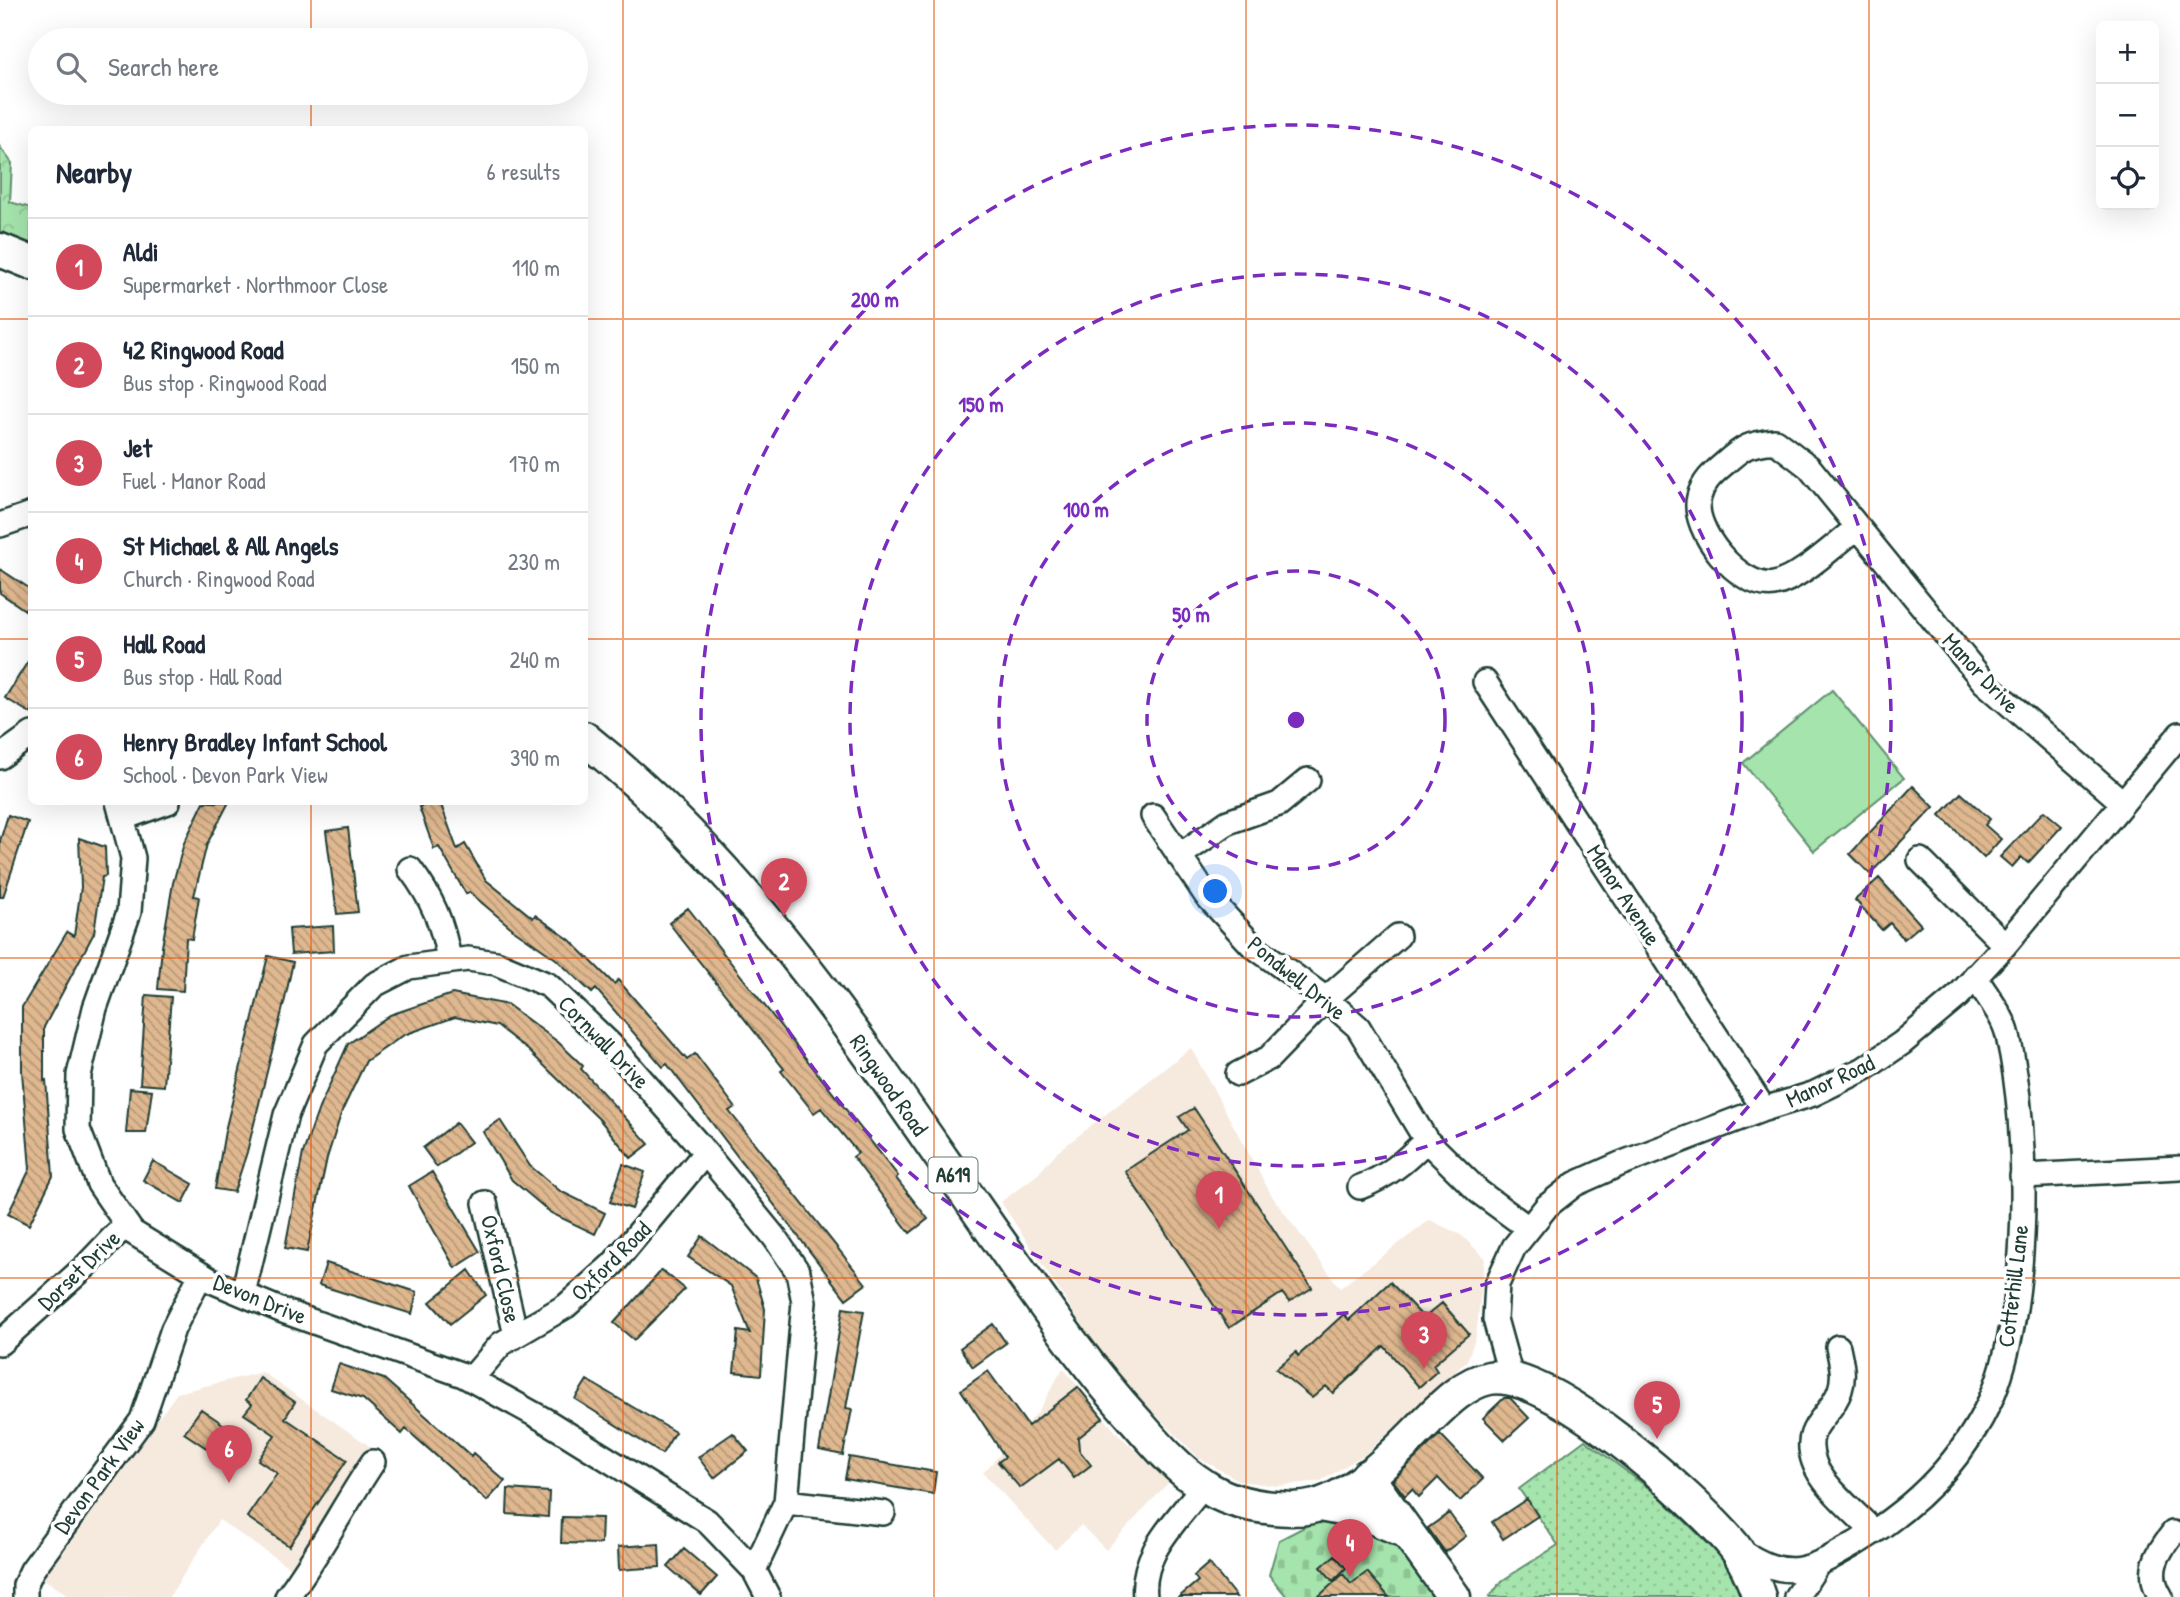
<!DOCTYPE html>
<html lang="en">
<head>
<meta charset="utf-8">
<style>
  body { margin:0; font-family:"Patrick Hand",sans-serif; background:#f6f6f7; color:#1f2937 }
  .controls { position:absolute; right:21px; top:21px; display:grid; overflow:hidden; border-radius:10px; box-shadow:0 7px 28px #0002 }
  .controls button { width:63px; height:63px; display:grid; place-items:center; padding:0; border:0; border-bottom:2px solid #e0e1e3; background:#fff; color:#1f2937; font:35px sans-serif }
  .you { position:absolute; left:1216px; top:892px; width:24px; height:24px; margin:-18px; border:5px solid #fff; border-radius:50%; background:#1a73e8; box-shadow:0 0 0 10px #1a73e833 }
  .badge { display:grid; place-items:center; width:46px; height:46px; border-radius:50%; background:#d1495b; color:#fff; font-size:23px; font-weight:700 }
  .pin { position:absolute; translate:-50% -58px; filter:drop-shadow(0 2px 4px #0008) }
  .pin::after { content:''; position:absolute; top:37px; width:24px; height:21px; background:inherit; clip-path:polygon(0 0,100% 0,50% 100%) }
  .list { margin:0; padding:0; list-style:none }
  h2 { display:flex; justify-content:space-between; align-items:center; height:91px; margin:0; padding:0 28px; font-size:30px }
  h2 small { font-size:23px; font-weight:400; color:#747a83 }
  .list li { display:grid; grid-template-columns:46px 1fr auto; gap:21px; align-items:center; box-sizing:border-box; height:98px; padding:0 28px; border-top:2px solid #e0e1e3 }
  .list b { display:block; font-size:26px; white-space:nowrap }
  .list p { margin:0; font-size:23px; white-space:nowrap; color:#747a83 }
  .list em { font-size:23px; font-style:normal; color:#747a83 }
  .icon { flex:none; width:38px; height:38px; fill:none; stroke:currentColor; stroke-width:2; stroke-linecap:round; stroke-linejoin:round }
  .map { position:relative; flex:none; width:2180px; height:1597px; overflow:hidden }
  .search { position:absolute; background:#fff; box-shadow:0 7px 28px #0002; left:28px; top:28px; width:560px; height:77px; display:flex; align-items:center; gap:18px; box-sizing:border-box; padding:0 24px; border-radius:38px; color:#747a83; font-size:26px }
  .panel { position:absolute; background:#fff; box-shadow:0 7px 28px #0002; left:28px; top:126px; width:560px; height:679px; border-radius:10px }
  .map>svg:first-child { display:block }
  .built { fill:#f6eade }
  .grass { fill:url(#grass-dots); stroke:#629070; stroke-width:2 }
  .forest { fill:url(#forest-crowns); stroke:#629070; stroke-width:2 }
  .cemetery { fill:url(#cemetery-stones); stroke:#629070; stroke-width:2 }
  .pitch { fill:#a5e4ac; stroke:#629070; stroke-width:2 }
  .building { fill:url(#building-back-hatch); stroke:#1f3d34; stroke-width:2 }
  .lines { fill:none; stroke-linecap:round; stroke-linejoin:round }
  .minor-casing { stroke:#1f3d34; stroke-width:28 }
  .highway-casing { stroke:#1f3d34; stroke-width:37 }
  .minor { stroke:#fff; stroke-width:23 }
  .highway { stroke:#fff; stroke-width:32 }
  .grid { fill:none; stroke:#e8590c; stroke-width:2; stroke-opacity:0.55 }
  .ring { fill:none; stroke:#7b2cbf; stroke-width:3.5; stroke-dasharray:12 9 }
  .labels { text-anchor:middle; stroke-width:7; stroke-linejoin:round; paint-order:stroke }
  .shield { fill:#fff; stroke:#627771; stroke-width:2 }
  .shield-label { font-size:21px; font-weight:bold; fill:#1f3d34 }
  .street-label { font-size:23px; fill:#1f3d34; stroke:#fff }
  .centre { fill:#7b2cbf; stroke:#fff; stroke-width:3.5 }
  .ring-label { font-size:21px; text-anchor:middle; font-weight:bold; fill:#7b2cbf; stroke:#fff; stroke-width:7; stroke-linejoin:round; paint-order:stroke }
</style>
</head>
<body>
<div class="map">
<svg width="2180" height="1597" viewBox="0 0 2180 1597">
  <defs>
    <pattern id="grass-dots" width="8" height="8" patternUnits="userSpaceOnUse" patternTransform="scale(1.75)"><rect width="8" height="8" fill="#a5e4ac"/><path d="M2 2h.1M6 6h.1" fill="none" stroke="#8ec495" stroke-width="1.8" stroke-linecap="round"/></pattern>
    <pattern id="forest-crowns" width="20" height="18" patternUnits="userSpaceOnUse" patternTransform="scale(1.75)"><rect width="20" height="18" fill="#a5e4ac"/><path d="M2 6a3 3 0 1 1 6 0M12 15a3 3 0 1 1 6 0" fill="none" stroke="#8ec495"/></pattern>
    <pattern id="cemetery-stones" width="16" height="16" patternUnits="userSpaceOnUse" patternTransform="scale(1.75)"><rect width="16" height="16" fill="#a5e4ac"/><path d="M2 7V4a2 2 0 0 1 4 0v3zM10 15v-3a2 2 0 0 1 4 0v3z" fill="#8ec495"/></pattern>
    <pattern id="building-back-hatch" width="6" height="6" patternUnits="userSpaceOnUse" patternTransform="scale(1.75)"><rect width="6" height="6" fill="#e0b890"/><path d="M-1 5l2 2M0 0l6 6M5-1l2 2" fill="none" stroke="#b59776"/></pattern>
  </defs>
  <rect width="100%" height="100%" fill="#fff"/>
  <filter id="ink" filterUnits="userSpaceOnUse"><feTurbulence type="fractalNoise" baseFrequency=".0143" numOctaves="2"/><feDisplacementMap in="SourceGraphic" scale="14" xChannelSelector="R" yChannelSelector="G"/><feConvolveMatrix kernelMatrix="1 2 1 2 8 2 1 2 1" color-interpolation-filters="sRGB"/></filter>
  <g filter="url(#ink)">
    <path class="built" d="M1191,1048L1272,1196L1340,1288L1430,1220L1461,1235L1485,1258L1476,1336L1467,1361L1365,1454L1321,1481L1278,1486L1240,1481L1199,1458L1113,1372L1001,1202L1038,1174L1056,1153Z
      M1063,1368L1116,1432L1169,1482L1106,1550L1081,1525L1055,1550L983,1473L1038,1412Z
      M262,1372L371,1447L292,1569L219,1520L169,1597H71L42,1578L177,1393Z"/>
    <path class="grass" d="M1585,1440L1659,1496L1731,1566L1741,1597H1489L1503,1580L1558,1545L1519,1489Z"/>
    <path class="forest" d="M0,147L12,163L10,202L31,208V248L0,232Z"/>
    <path class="cemetery" d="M1345,1518L1394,1529L1439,1597H1287L1269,1575L1279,1540L1314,1522Z"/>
    <path class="pitch" d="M1832,690L1904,778L1814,851L1743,763Z"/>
    <path class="building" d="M0,569L32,590V600L25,610L0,593Z
      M32,655V714L5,698Z
      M1913,786L1934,807L1870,874L1850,854Z
      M1961,793L1990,819L1985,825L2001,839L1984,858L1940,815Z
      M204,802H229L207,844L194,896L199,897L192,939L186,938L183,991L158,989L162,947L173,883L184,843Z
      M435,802H440L457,849L465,844L486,880L533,918L535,915L570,940L614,984L618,980L687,1060L695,1054L735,1107L729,1111L866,1284L846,1299L667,1064L663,1067L596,989L592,993L556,959L514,930L469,892L466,894L439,847L434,849L419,807Z
      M2044,811L2062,826L2028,863L2021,857L2012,867L2000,857Z
      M8,815L28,822L3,897H0V841Z
      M348,828L358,912L337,914L326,831Z
      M79,838L105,847L106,876L102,877L94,933L44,1027V1081L46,1080L53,1176L29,1225L8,1214L30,1169L22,1072V1007L67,932L74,936L81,887Z
      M1879,878L1921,925L1904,939L1890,923L1882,930L1855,900Z
      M688,908L898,1176L896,1178L928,1219L910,1233L853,1157L858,1153L821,1108L814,1113L781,1071L784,1069L669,923Z
      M333,926L334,951L291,954L289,929Z
      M268,956L293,962L285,999L247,1152L234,1192L215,1189L225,1131Z
      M452,994L508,1005L558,1042L583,1066L581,1069L649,1144L631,1158L600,1120L528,1050L497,1026L455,1017L404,1035L366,1061L342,1111L327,1158L307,1252L285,1248L303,1153L319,1108L348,1044L390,1015Z
      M146,995L171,997L164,1086L140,1084Z
      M130,1088L152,1090L146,1133H126Z
      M1194,1108L1312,1288L1289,1302L1282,1293L1229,1328L1125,1171L1188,1130L1179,1117Z
      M500,1120L530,1166L560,1191L605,1213L595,1234L551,1213L512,1180L483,1132Z
      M456,1123L471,1142L437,1167L423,1148Z
      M153,1161L193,1184L183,1203L143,1180Z
      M623,1164L645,1172L632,1209L610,1202Z
      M432,1172L480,1252L455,1268L409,1186Z
      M702,1236L756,1278L765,1309L761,1375L734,1372L738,1331L750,1333L731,1286L688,1257Z
      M326,1263L417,1292L412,1314L319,1285Z
      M469,1270L486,1295L450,1324L430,1302Z
      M662,1270L685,1289L634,1340L614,1323Z
      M1390,1282L1424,1318L1442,1303L1469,1334L1433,1365L1437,1371L1419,1387L1384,1346L1333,1393L1326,1386L1312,1398L1276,1369L1296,1352L1298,1356L1344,1314L1349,1320Z
      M843,1308L864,1311L846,1408L852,1409L843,1455L819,1450Z
      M993,1324L1006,1343L973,1367L960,1348Z
      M339,1364L384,1379L471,1456L473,1453L505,1481L487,1501L406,1429L402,1434L363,1399L331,1389Z
      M988,1371L1028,1426L1078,1387L1103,1418L1078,1438L1079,1450L1091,1465L1074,1478L1059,1459L1020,1488L998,1462L1005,1457L961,1390Z
      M260,1378L295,1402L285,1418L347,1460L289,1546L247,1517L277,1473L258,1460L275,1435L244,1414L252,1404L246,1400Z
      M587,1380L675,1432L662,1454L575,1399Z
      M1504,1398H1510L1529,1418L1505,1440L1483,1418Z
      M201,1409L236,1433L220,1457L184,1433Z
      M733,1433L748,1451L714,1478L698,1457Z
      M1440,1434L1483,1479L1460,1501L1438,1478L1419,1497L1412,1489L1405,1496L1393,1480Z
      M849,1457L936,1472L933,1494L845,1479Z
      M508,1489L549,1492L548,1517L507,1514Z
      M1527,1499L1538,1516L1503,1539L1492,1522Z
      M1449,1513L1466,1536L1445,1552L1428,1528Z
      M562,1517L602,1518L601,1544L561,1543Z
      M659,1544L660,1567L619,1570L618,1547Z
      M684,1549L717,1577L701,1595L668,1567Z
      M1335,1555L1346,1568L1333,1581L1321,1567Z
      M1209,1563L1236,1597H1179L1198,1581L1194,1576Z
      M1367,1572L1389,1597H1318L1343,1574L1351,1584Z"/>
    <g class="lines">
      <defs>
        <path id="minor" d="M0,525L32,514
          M1857,528C1835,544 1800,579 1774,584C1740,590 1690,529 1699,497C1703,482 1712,474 1724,464C1744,446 1748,444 1775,441L1809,467L1984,682L2122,802
          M1485,682L1764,1109
          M0,757L32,734
          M118,802L133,858L129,912L95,1008L79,1075L78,1129L99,1184L132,1232L212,1281L283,1311L463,1375L543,1419L707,1521L754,1570L768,1597
          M1153,816L1206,895L1252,945L1326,999L1358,1027L1426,1140L1479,1192L1528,1228
          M123,818L168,802
          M1179,856L1228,822L1279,804L1308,780
          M1920,860L2005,945
          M410,869C432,898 443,924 449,960
          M1238,1074L1269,1058L1326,999L1398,936
          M2022,1176L2180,1168
          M1360,1187C1387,1177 1406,1161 1426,1140
          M485,1203L516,1335
          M243,1293L286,1115L316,1044L374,985L409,967L468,959L496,963L548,985L611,1045L699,1145L775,1238L798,1272L804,1302L786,1502L754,1570
          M0,1343L87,1265L126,1224
          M1838,1347C1841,1362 1845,1375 1840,1390C1831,1418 1801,1425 1814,1462C1821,1485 1857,1514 1874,1532
          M1511,1377L1495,1319L1497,1284L1514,1247L1547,1206L1575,1184L1620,1164L1764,1109L1813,1094L1864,1069L1902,1043L1958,996L2005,945L2180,734
          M472,1378L501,1344L566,1306L613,1264L705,1153
          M786,1502L883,1513
          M1738,1549C1789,1584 1810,1570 1858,1542C1914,1508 1962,1461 1990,1401C2031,1311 2030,1132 2008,1036C2004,1016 1985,994 1975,976
          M25,1597V1585L32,1570L142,1420L173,1329L201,1274
          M287,1597C319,1554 343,1507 373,1462
          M1145,1597C1140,1552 1178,1520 1203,1486
          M1796,1597L1816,1567
          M2161,1597C2145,1572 2157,1553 2173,1533"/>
        <path id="highway" d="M0,250L32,263
          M584,738C757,875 874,1063 999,1241C1043,1303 1085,1365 1136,1421C1156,1444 1177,1469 1203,1485C1223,1499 1249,1506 1274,1508C1288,1509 1301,1510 1315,1506C1355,1496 1400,1449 1428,1420C1445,1403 1465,1383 1489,1378C1547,1366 1696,1500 1733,1545C1745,1560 1753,1579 1759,1597
          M1367,1476L1454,1597
          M1320,1505L1362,1513L1405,1531"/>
      </defs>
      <use href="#minor" class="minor-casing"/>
      <use href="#highway" class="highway-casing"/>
      <use href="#minor" class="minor"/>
      <use href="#highway" class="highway"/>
    </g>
  </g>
  <path class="grid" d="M311,0V40M623,0V1597M934,0V1597M1246,0V1597M1557,0V1597M1869,0V1597M311,93V130M0,319H32M584,319H2180M0,639H32M584,639H2180M311,802V1597M0,958H2180M0,1278H2180"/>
  <g class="ring">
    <circle cx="1296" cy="720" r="149"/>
    <circle cx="1296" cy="720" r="297"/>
    <circle cx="1296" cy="720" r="446"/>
    <circle cx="1296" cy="720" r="595"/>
  </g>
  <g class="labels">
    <rect class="shield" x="928.5" y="1157.5" width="49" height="35" rx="5"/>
    <g class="shield-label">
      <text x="953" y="1182">A619</text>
    </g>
    <g class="street-label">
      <text transform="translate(1981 673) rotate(47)" y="8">Manor Drive</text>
      <text transform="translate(1624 895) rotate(57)" y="8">Manor Avenue</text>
      <text transform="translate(1297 978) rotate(39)" y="8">Pondwell Drive</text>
      <text transform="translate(604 1042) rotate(46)" y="8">Cornwall Drive</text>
      <text transform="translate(1830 1081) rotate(-25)" y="8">Manor Road</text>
      <text transform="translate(889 1085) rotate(55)" y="8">Ringwood Road</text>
      <text transform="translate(611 1261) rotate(-45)" y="8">Oxford Road</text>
      <text transform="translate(501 1269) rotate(77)" y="8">Oxford Close</text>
      <text transform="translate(79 1270) rotate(-44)" y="8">Dorset Drive</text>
      <text transform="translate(2013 1286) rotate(-83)" y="8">Cotterhill Lane</text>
      <text transform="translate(260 1299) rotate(22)" y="8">Devon Drive</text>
      <text transform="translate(99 1476) rotate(-54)" y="8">Devon Park View</text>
    </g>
  </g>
  <circle cx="1296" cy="720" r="10" class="centre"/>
  <g class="ring-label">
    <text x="875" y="307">200 m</text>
    <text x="981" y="412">150 m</text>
    <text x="1086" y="517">100 m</text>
    <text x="1191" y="622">50 m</text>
  </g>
</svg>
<div class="controls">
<button>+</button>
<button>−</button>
<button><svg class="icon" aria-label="locate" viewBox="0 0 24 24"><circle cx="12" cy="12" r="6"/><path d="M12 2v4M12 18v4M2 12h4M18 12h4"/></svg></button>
</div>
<div class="you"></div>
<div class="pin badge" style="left:1219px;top:1229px">1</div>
<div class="pin badge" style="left:784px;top:916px">2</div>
<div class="pin badge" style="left:1424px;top:1369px">3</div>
<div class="pin badge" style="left:1350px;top:1577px">4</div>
<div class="pin badge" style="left:1657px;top:1439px">5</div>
<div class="pin badge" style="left:229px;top:1483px">6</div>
<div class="search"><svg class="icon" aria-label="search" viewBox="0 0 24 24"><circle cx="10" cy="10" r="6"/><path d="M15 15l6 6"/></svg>Search here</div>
<section class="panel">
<h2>Nearby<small>6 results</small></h2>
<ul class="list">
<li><span class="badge">1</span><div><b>Aldi</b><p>Supermarket · Northmoor Close</p></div><em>110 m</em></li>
<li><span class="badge">2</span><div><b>42 Ringwood Road</b><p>Bus stop · Ringwood Road</p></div><em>150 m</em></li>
<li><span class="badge">3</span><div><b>Jet</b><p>Fuel · Manor Road</p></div><em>170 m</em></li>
<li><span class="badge">4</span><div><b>St Michael &amp; All Angels</b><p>Church · Ringwood Road</p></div><em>230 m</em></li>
<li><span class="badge">5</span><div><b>Hall Road</b><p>Bus stop · Hall Road</p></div><em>240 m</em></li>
<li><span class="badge">6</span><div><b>Henry Bradley Infant School</b><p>School · Devon Park View</p></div><em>390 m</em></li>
</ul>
</section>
</div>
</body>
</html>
